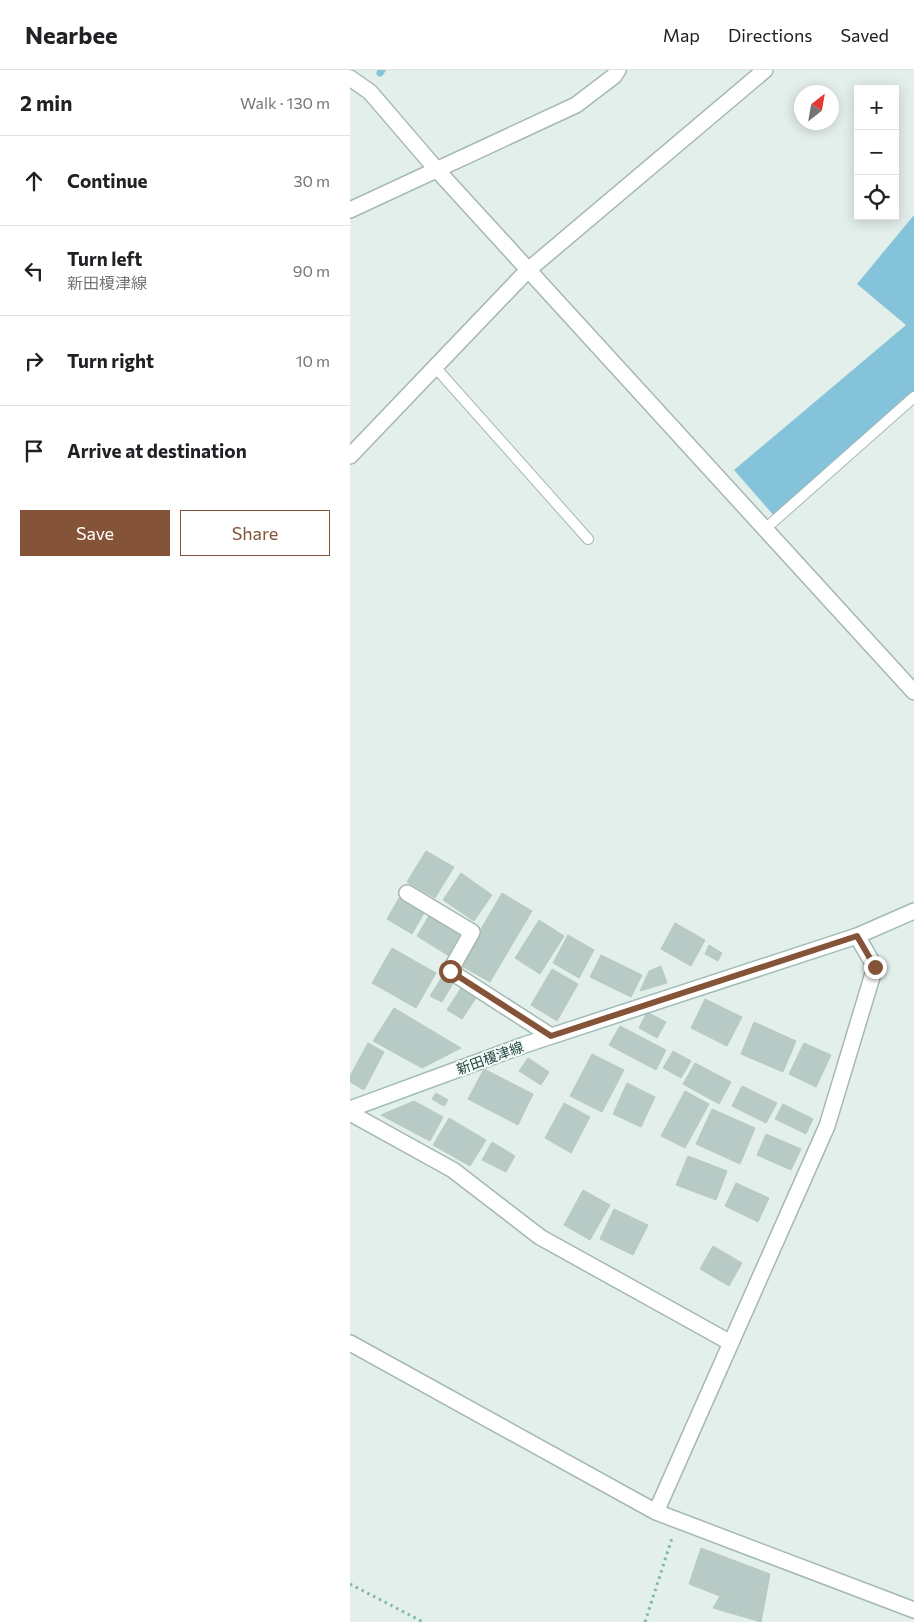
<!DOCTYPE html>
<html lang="en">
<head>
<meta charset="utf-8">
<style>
  body { margin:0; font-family:Commissioner,"Noto Sans JP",sans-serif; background:#f2f2f2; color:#202124 }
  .controls { position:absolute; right:15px; top:15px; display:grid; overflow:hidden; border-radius:0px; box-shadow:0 2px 12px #0003 }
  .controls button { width:45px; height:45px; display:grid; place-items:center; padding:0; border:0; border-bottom:1px solid #e0e0e0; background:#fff; color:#202124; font:25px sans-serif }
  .compass { position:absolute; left:444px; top:15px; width:45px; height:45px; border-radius:50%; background:#fff; box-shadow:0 2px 12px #0003; rotate:31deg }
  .stop { position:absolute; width:15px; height:15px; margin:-11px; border:4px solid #845338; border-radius:50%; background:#fff }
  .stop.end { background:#845338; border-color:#fff; box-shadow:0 1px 5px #0008 }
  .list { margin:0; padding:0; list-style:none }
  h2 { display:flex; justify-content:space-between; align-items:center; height:65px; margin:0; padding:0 20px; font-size:21px }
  h2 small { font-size:16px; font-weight:400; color:#757577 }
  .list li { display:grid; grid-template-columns:32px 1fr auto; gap:15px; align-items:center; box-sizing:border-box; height:90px; padding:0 20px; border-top:1px solid #e0e0e0 }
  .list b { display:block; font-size:19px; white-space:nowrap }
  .list p { margin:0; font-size:16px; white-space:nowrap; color:#757577 }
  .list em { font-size:16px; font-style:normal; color:#757577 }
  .actions { display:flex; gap:10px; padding:15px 20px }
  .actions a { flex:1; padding:11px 0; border:1px solid #845338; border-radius:0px; text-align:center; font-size:18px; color:#845338 }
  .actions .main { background:#845338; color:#fff }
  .icon { flex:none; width:28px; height:28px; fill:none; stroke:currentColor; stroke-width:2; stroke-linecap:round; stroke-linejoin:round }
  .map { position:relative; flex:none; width:564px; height:1552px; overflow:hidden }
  header { display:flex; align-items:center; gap:30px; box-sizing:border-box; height:70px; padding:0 25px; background:#fff; border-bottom:1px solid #e0e0e0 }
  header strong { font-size:24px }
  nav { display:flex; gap:28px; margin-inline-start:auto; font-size:18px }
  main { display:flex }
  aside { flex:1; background:#fff }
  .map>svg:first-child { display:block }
  .water { fill:#85c3da }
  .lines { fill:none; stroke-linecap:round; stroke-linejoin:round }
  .stream { stroke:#85c3da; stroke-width:7 }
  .building { fill:#b8cac5; stroke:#b5cac3 }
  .service-casing { stroke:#a5b8b4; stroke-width:12 }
  .minor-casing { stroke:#a5b8b4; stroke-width:18 }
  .tertiary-casing { stroke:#a5b8b4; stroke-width:18 }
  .secondary-casing { stroke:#a0bcb6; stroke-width:18 }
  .path { stroke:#80b6ac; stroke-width:3; stroke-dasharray:2.5 4; stroke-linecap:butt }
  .service { stroke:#fff; stroke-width:10 }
  .minor { stroke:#fff; stroke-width:15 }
  .tertiary { stroke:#fff; stroke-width:15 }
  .secondary { stroke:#fff; stroke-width:15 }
  .route { stroke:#845338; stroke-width:6 }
  .labels { text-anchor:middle; stroke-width:4; stroke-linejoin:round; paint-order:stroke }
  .street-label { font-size:14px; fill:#20433e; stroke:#f5fbf8 }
</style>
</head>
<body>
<header>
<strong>Nearbee</strong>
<nav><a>Map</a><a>Directions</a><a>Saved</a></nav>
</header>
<main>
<aside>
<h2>2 min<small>Walk · 130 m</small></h2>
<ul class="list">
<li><svg class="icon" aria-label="ahead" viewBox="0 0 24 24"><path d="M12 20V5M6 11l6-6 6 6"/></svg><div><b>Continue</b></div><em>30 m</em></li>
<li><svg class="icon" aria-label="left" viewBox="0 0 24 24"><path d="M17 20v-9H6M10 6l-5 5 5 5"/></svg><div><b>Turn left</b><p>新田榎津線</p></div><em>90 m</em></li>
<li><svg class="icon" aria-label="right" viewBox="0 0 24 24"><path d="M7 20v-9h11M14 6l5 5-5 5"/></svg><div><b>Turn right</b></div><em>10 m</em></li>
<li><svg class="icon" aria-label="arrive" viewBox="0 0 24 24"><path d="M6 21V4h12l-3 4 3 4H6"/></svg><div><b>Arrive at destination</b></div></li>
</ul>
<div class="actions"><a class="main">Save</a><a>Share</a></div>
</aside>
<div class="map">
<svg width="564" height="1552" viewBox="0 0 564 1552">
  <rect width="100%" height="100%" fill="#e3efeb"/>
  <path class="water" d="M564,145V326L426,448L384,400L556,255L507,214Z"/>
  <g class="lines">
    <path class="stream" d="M30,3L32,0"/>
  </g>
  <path class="building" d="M76,781L104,797L85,828L57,812Z
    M111,803L142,825L124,851L93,830Z
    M152,823L182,841L140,912L110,895Z
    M49,828L74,843L62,864L37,849Z
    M80,844L113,864L99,886L67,866Z
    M189,850L214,866L190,904L165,888Z
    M325,853L355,870L341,896L311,879Z
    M218,865L244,880L229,908L203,893Z
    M359,875L372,883L368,891L355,884Z
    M42,878L86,903L66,938L22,913Z
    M251,885L292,905L281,927L240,907Z
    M311,896L317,913L290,921L299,901Z
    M202,899L228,914L207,951L181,935Z
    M92,907L103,913L92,932L80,926Z
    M111,918L126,928L112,949L97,940Z
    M355,929L392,947L377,976L341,958Z
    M44,938L111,978L72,998L23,971Z
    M297,942L316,952L307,968L289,958Z
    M404,952L446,971L433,1002L391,984Z
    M270,956L316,980L306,1000L259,975Z
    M18,973L34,982L14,1020L0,1012V1006Z
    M454,973L481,985L466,1017L439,1004Z
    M323,981L341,991L331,1008L313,998Z
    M242,984L274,1000L252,1042L220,1026Z
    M178,988L199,1002L191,1015L169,1001Z
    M345,993L381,1012L369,1034L333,1014Z
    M134,999L183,1024L168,1055L118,1029Z
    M277,1013L305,1027L291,1057L263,1044Z
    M392,1016L427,1033L416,1053L382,1036Z
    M335,1021L359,1034L335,1078L311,1066Z
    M86,1023L98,1030L94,1036L82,1029Z
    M64,1031L93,1047L80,1071L31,1045Z
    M214,1033L240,1047L221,1083L195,1068Z
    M433,1034L463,1049L456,1064L425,1049Z
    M362,1039L405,1058L390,1094L346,1074Z
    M99,1048L136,1070L120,1096L83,1075Z
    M416,1064L451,1079L441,1100L407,1085Z
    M142,1072L165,1086L156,1102L132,1090Z
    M338,1086L377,1101L366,1130L326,1115Z
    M386,1113L419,1128L408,1152L375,1136Z
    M233,1120L260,1135L240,1170L214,1155Z
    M264,1139L298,1155L283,1185L250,1169Z
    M363,1176L392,1193L379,1216L350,1199Z
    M351,1478L420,1504L411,1552L363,1538L370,1526L339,1514Z"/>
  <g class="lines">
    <defs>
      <path id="service" d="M85,297L238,469
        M415,459L564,327"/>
      <path id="minor" d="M0,8L20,22L87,100
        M0,140L226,35L264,6L268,0
        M0,386L177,201L415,0
        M57,823L122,862L100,901L201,966
        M0,1043L103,1100L190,1167L381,1273
        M0,1273L306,1442L564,1540
        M306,1442L477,1056L525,897L507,866"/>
      <path id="tertiary" d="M87,100L564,622"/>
      <path id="secondary" d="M0,1039L174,975L507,866L564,841"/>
    </defs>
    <use href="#service" class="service-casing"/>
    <use href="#minor" class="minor-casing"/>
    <use href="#tertiary" class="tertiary-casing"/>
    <use href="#secondary" class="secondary-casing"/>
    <path class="path" d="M0,1514L73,1552
      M295,1552L322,1468"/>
    <use href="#service" class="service"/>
    <use href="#minor" class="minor"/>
    <use href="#tertiary" class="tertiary"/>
    <use href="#secondary" class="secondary"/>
  </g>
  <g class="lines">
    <path class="route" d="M100,901L201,966L507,866L525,897"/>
  </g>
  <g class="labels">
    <g class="street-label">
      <text transform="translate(140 988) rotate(-20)" y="5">新田榎津線</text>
    </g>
  </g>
</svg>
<div class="controls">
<button>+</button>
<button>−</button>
<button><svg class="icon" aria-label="locate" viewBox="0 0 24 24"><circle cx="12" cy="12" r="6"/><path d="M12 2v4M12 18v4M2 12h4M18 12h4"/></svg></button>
</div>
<svg class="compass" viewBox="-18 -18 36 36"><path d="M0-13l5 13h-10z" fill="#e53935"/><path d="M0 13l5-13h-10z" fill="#757577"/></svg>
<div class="stop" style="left:100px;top:901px"></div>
<div class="stop end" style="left:525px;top:897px"></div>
</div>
</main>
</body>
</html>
